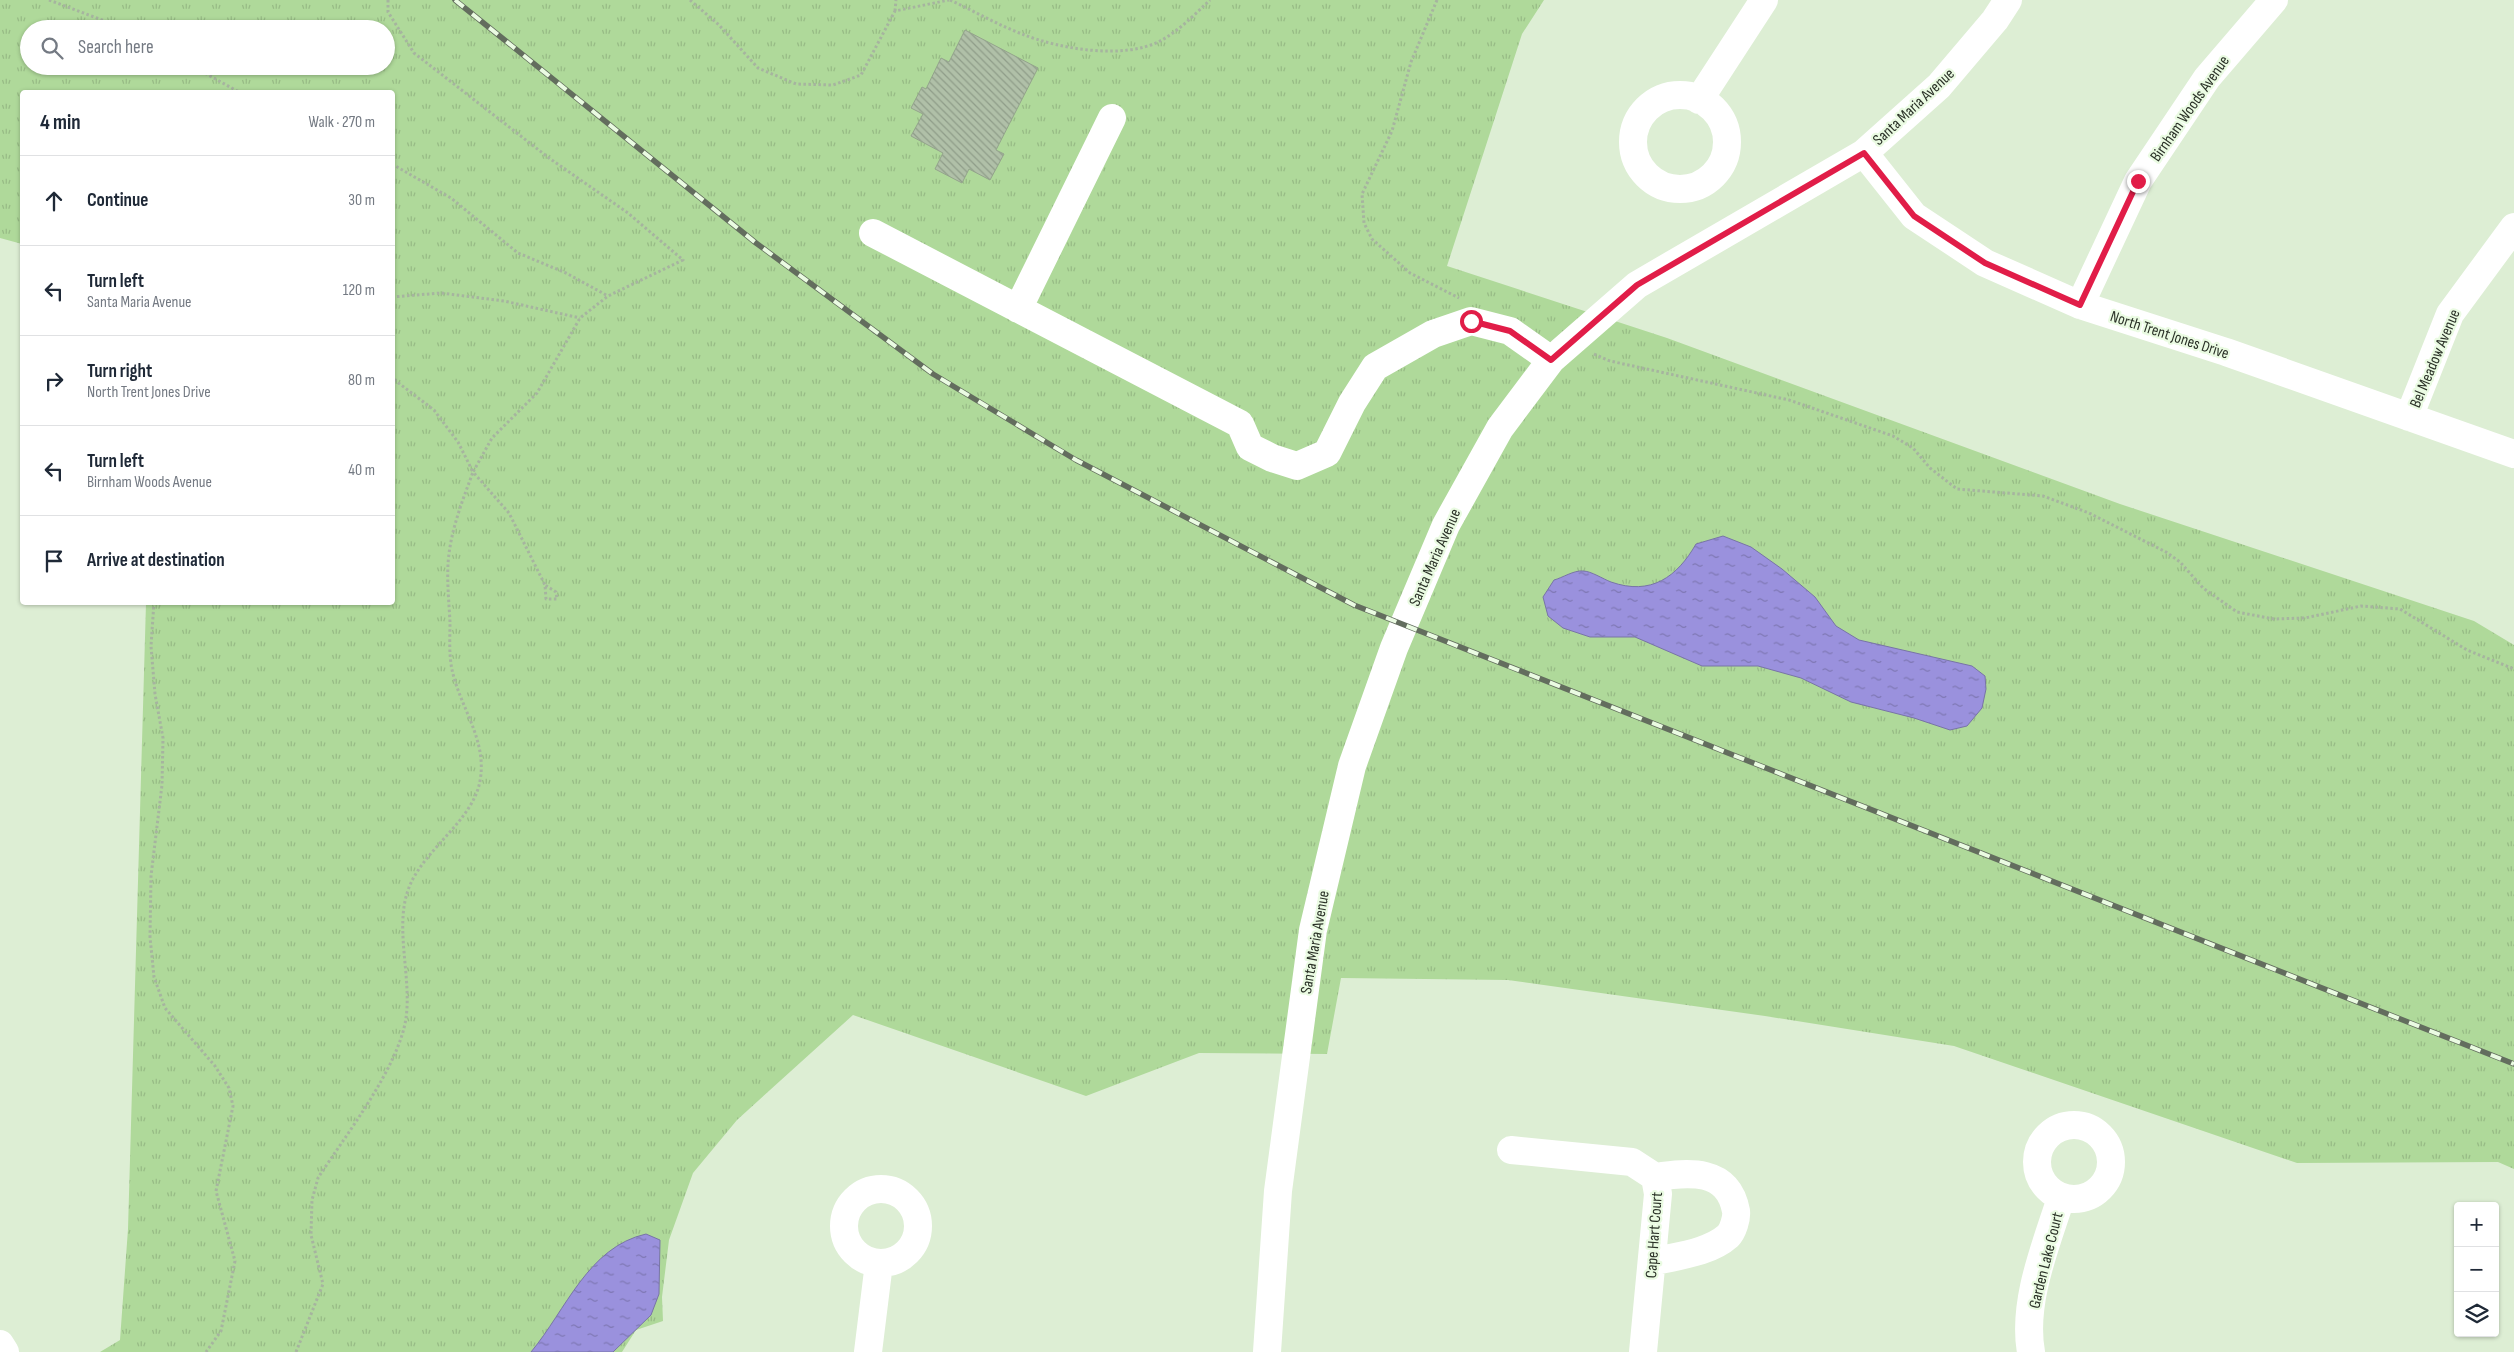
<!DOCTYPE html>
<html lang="en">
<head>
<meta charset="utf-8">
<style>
  body { margin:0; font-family:"Sofia Sans Condensed",sans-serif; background:#f2f2f3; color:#1f2937 }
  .controls { position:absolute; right:15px; bottom:15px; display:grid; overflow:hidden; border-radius:5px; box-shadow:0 1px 4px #0004 }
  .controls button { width:45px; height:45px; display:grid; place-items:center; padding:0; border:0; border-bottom:1px solid #e0e1e3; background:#fff; color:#1f2937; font:25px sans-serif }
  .stop { position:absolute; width:15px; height:15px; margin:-11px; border:4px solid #e11d48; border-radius:50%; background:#fff }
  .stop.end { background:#e11d48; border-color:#fff; box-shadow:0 1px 5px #0008 }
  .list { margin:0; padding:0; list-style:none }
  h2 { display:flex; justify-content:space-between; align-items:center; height:65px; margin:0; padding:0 20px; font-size:21px }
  h2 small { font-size:16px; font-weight:400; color:#747a83 }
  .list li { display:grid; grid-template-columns:32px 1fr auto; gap:15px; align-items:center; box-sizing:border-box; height:90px; padding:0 20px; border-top:1px solid #e0e1e3 }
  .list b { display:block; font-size:19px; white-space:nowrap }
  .list p { margin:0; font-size:16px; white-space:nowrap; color:#747a83 }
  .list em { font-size:16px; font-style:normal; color:#747a83 }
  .icon { flex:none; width:28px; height:28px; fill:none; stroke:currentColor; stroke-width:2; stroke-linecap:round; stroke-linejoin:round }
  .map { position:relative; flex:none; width:2514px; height:1352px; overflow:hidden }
  .search { position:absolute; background:#fff; box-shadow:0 1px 4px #0004; left:20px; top:20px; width:375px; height:55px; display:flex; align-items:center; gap:12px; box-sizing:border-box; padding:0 18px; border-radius:28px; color:#747a83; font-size:19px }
  .panel { position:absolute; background:#fff; box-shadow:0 1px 4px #0004; left:20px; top:90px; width:375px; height:515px; border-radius:5px }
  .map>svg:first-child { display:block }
  .grass { fill:url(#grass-tufts); fill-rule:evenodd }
  .water { fill:url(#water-ripples); stroke:#7874a6 }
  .building { fill:url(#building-back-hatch); stroke:#94a48c }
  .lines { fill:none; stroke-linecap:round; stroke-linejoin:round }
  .path { stroke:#a6b49f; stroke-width:3; stroke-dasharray:2.5 2.5; stroke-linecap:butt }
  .minor { stroke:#fff; stroke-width:28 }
  .rail-casing { stroke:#636d5e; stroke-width:5.5 }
  .rail { stroke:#eafbe2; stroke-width:4; stroke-dasharray:11; stroke-linecap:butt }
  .route { stroke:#e11d48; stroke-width:6 }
  .labels { text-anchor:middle; stroke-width:4.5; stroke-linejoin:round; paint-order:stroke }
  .street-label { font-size:16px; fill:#2a3127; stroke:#eafbe2 }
</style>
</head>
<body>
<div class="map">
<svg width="2514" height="1352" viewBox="0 0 2514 1352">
  <defs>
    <pattern id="grass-tufts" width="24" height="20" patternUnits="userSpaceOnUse" patternTransform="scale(1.25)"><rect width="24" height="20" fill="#afd99a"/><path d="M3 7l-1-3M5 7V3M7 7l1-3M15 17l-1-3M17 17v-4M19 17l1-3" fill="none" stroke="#97bb85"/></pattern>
    <pattern id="water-ripples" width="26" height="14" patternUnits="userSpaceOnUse" patternTransform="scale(1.25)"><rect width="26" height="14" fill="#9a91dd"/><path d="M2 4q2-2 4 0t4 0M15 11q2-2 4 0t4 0" fill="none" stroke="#7e77b3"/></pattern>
    <pattern id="building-back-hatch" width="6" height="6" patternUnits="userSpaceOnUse" patternTransform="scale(1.25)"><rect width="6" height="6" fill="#b0c0a8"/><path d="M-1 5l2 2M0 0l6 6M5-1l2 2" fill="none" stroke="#8f9d89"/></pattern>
  </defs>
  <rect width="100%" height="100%" fill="#ddeed4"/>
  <path class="grass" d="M0,0H1544L1522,34L1447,266L1667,338L2120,504L2474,621L2514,645V1169L2498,1162L2297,1163L1954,1046L1765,1016L1508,980L1341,978L1327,1054L1199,1053L1086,1096L853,1015L737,1120L693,1173L669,1240L662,1297L663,1321L636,1330L622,1352H100L120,1340L128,1229L146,603L392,602V92H22V244L0,238ZM29,29H386V66H29Z"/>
  <path class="water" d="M1723,536L1751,547L1782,569L1815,597L1836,626L1859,640L1972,666L1985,676L1986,689L1982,708L1967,726L1950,730L1914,718L1851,702L1801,678L1758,666H1702L1635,637H1590L1563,628L1548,616L1543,597L1554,580C1562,578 1574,570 1583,571C1591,571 1603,579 1611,582C1651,596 1677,577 1696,544Z
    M646,1234L660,1240L659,1294L651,1315L613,1352H531C566,1310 588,1247 646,1234Z"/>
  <path class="building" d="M965,30L1038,68L996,150L1004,154L990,180L969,169L962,183L935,169L943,153L911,136L923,114L911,108L922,87L926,89L941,58L949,62Z"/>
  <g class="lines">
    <path class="path" d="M49,0L126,29
      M388,0V12L414,53L549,158L628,213L683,260L608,296L580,318L537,393L492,438L473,472L509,513L545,585L546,599H557L556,592L545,585
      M690,0L719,25L758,68L796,84L833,85L861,75L895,11L949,0
      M950,0C974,11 998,25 1022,34C1059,49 1124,60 1160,41C1179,31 1195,14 1210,0
      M1437,0L1411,62L1392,131L1362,194L1364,223L1372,239L1410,273L1459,298
      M895,11L896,0
      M192,66L239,92
      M392,164L451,198L518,253L566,273L608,296
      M392,297L441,293L504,301L580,318
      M1594,354L1610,361L1789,400L1893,436L1913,448L1930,468L1957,489L2043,496L2089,513L2166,552L2180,562L2203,588L2237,612L2274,619L2305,618L2361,606L2400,609L2467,650L2514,669
      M154,602L151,646L155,694L163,738L162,785L151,876L150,937L154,977L165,1008L215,1066L229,1088L233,1106L216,1191L235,1261L221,1331L206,1352
      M296,1352L323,1284L311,1235L312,1200L318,1178C345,1136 399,1067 406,1018C412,976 393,924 410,885C426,848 473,820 480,781C488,738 457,704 451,664C449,650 450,635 450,622C449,603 447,583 448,564C450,532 462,502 473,472L458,442L434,410L392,378"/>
    <path class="minor" d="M1633 142a47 47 0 1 1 94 0a47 47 0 1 1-94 0Z
      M1699,100L1764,0
      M1864,153L1914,216L1985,263L2080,305L2226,352L2514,454
      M873,233L1240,424L1250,447L1272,458L1297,466L1327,453L1352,403L1375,367L1433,334L1471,321L1510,331L1551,360
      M2080,305L2138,181L2207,78L2274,0
      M1018,309L1112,118
      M2409,417L2450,314L2514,227
      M2037 1162a37 37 0 1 1 74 0a37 37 0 1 1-74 0Z
      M1511,1150L1632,1162L1655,1177L1658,1194L1643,1352
      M844 1226a37 37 0 1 1 74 0a37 37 0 1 1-74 0Z
      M1652,1262C1676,1256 1709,1253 1728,1236C1733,1231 1737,1218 1736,1211C1728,1168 1689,1172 1655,1177
      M0,1344L5,1352
      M868,1352L879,1263
      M1267,1352L1278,1191L1313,930L1352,766L1394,648L1446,525L1500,428L1551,360L1637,285L1864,153L1939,86L1995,20L2008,0
      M2031,1352C2022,1302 2046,1245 2061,1198"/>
    <defs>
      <path id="rail" d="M455,0L756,243L933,374L1076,460L1354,605L2514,1064"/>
    </defs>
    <use href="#rail" class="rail-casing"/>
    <use href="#rail" class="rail"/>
  </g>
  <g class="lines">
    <path class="route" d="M1471,321L1510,331L1551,360L1637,285L1864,153L1914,216L1985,263L2080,305L2138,181"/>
  </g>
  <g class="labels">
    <g class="street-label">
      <text transform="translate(1913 106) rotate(-43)" y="6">Santa Maria Avenue</text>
      <text transform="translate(2189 108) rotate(-55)" y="6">Birnham Woods Avenue</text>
      <text transform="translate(2170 334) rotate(18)" y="6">North Trent Jones Drive</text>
      <text transform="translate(2434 358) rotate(-67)" y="6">Bel Meadow Avenue</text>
      <text transform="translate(1434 557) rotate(-66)" y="6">Santa Maria Avenue</text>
      <text transform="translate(1314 942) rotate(-80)" y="6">Santa Maria Avenue</text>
      <text transform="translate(1653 1235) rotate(-86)" y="6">Cape Hart Court</text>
      <text transform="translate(2045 1260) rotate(-76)" y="6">Garden Lake Court</text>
    </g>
  </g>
</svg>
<div class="controls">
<button>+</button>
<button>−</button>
<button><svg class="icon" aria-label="layers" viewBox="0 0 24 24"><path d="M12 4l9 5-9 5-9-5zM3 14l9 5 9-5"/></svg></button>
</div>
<div class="stop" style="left:1471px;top:321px"></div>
<div class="stop end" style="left:2138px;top:181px"></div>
<div class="search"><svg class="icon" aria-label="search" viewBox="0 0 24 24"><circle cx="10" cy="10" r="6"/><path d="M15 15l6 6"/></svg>Search here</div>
<section class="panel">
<h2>4 min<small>Walk · 270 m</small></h2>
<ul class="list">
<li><svg class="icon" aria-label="ahead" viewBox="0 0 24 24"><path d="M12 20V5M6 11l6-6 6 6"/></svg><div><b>Continue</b></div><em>30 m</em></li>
<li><svg class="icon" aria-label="left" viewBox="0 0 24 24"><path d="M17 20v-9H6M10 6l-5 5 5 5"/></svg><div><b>Turn left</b><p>Santa Maria Avenue</p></div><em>120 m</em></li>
<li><svg class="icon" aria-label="right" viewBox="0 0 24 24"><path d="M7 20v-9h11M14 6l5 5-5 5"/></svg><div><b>Turn right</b><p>North Trent Jones Drive</p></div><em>80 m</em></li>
<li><svg class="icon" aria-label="left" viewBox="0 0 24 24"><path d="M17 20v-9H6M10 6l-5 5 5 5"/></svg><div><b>Turn left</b><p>Birnham Woods Avenue</p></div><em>40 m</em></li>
<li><svg class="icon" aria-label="arrive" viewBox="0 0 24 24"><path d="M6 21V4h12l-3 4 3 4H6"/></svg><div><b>Arrive at destination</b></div></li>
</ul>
</section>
</div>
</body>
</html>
